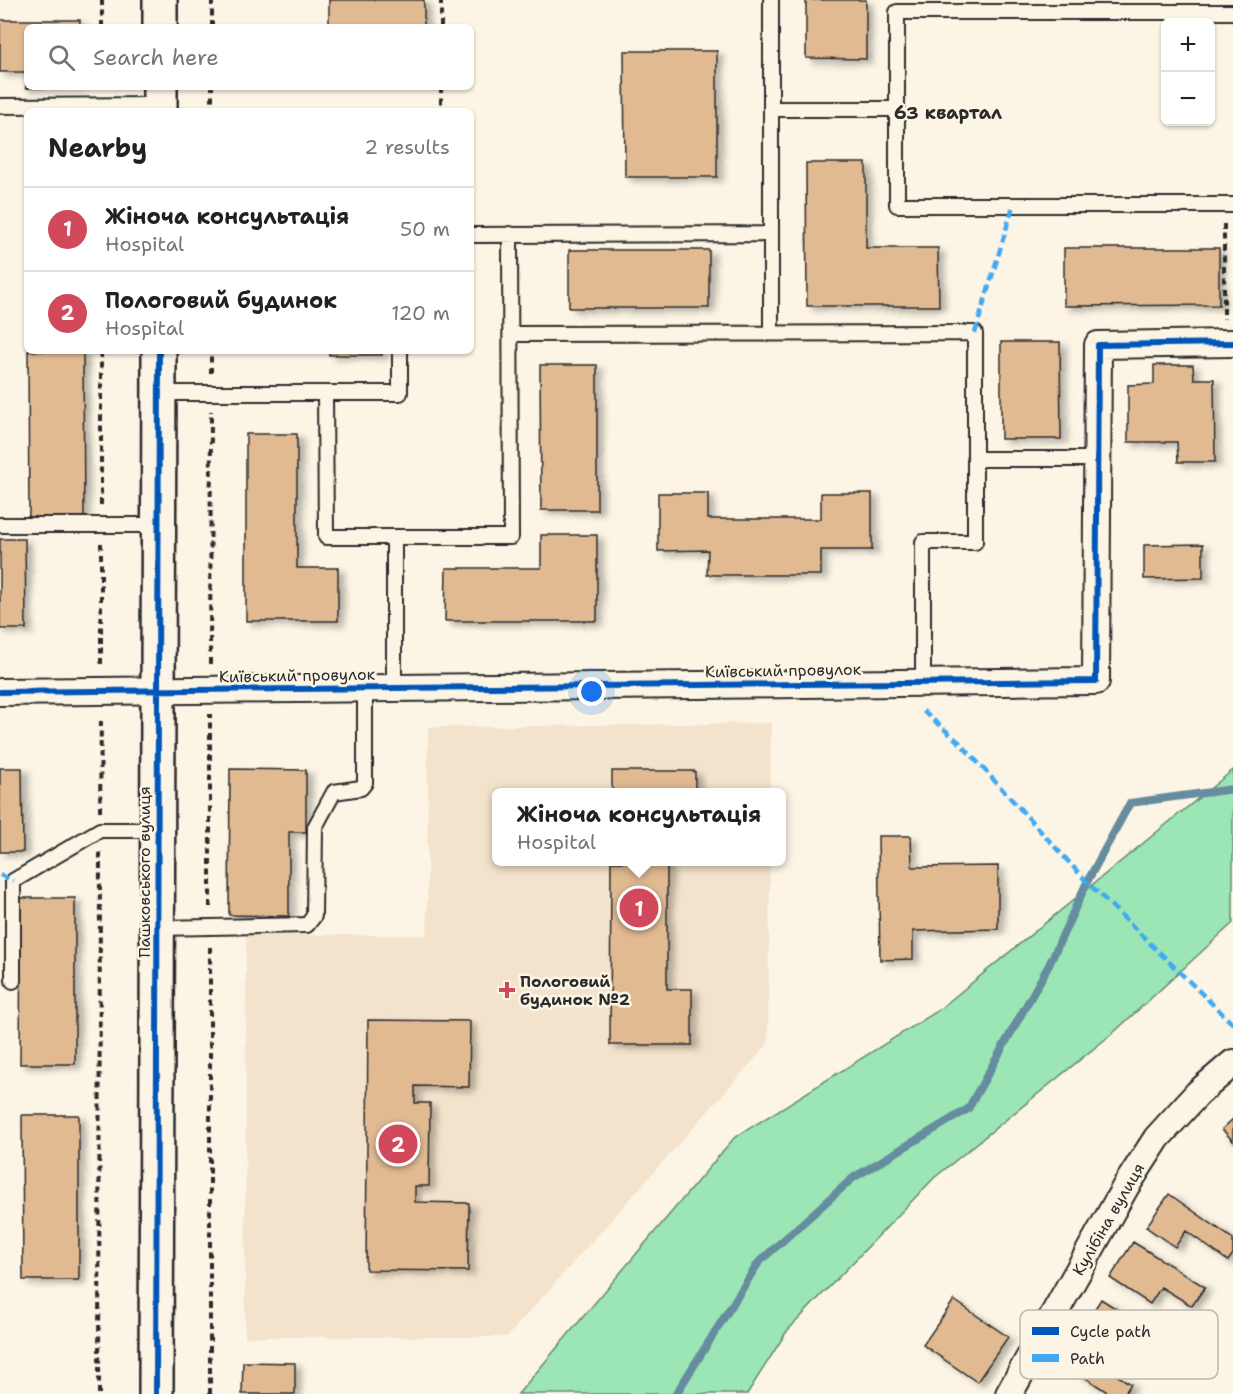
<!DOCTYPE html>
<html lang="en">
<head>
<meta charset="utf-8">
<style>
  body { margin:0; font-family:"Shantell Sans",sans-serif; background:#f6f6f6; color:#202124 }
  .controls { position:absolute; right:18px; top:18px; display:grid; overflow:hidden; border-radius:9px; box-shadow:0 2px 4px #0004 }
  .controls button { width:54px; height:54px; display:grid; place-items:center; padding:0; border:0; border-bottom:2px solid #e0e0e0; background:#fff; color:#202124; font:30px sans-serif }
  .you { position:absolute; left:592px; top:692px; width:21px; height:21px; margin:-15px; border:4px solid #fff; border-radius:50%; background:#1a73e8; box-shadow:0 0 0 9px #1a73e833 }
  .badge { display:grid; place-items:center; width:39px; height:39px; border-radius:50%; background:#d1495b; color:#fff; font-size:20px; font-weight:700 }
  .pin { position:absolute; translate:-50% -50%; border:3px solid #fff; box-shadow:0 2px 6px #0006 }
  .popup { position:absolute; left:492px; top:788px; width:294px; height:78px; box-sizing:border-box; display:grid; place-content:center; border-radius:9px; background:#fff; filter:drop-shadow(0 2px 4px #0005); font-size:20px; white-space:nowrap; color:#757577 }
  .popup b { font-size:22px; color:#202124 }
  .popup::after { content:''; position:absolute; left:50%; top:100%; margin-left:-12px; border:12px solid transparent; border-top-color:#fff }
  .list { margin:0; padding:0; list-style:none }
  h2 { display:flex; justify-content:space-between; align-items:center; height:78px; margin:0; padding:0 24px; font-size:26px }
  h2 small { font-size:20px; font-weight:400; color:#757577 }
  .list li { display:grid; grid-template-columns:39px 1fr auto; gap:18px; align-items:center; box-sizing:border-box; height:84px; padding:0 24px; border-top:2px solid #e0e0e0 }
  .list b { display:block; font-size:22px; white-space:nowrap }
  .list p { margin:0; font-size:20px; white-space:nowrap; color:#757577 }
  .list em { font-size:20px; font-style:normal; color:#757577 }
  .icon { flex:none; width:33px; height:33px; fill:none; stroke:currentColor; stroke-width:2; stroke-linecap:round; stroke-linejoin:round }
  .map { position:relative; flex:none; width:1233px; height:1394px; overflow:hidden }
  .search { position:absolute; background:#fff; box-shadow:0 2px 4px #0004; left:24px; top:24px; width:450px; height:66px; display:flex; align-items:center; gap:15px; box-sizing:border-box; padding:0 21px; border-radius:9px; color:#757577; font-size:22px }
  .panel { position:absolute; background:#fff; box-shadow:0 2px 4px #0004; left:24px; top:108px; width:450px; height:246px; border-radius:9px }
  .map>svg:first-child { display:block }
  .built { fill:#f4e3cc }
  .grass { fill:#9ce5b4; stroke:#648870; stroke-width:1.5 }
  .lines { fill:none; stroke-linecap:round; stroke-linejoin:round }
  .stream { stroke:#658c9f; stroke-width:8 }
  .building { fill:#e1ba92; stroke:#2b2b2b; stroke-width:1.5; filter:url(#shadow) }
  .service-casing { stroke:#2b2b2b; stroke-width:18 }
  .minor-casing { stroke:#2b2b2b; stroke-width:30 }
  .tertiary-casing { stroke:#2b2b2b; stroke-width:38 }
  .path { stroke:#2b2b2b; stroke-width:4; stroke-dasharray:6 4.5; stroke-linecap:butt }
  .service { stroke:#fcf5e5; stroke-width:14 }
  .minor { stroke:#fcf5e5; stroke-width:26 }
  .tertiary { stroke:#fcf5e5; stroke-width:33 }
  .quiet { stroke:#3fa9f5; stroke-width:4.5; stroke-dasharray:9 4.5; stroke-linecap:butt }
  .cycleway-casing { stroke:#fcf5e5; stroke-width:10 }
  .cycleway { stroke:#0057b8; stroke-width:6 }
  .poi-dot { fill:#d1495b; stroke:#fcf5e5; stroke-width:2 }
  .labels { text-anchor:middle; stroke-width:5; stroke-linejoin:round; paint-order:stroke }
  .street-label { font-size:16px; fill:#2b2b2b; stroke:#fcf5e5 }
  .poi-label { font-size:16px; font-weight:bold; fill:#2b2b2b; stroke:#fcf5e5; text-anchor:start }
  .neighbourhood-label { font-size:18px; font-weight:bold; fill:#2b2b2b; stroke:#fcf5e5 }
  .key { fill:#fcf5e5; stroke:#bdb8ad; stroke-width:1.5 }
  .key-label { font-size:16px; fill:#2b2b2b }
</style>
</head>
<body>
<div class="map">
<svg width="1233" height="1394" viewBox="0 0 1233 1394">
  <defs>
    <filter id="shadow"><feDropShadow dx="6" dy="4" stdDeviation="3" flood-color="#0004"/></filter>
  </defs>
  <rect width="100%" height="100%" fill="#fcf5e5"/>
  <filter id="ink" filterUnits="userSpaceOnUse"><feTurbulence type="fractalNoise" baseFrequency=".0167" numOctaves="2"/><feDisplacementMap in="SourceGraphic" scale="12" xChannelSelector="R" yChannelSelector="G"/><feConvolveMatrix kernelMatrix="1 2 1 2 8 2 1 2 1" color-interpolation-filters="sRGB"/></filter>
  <g filter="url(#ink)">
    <path class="built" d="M771,723L770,792H496V862H770L768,1044L507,1337H245L246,935H427L428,727Z"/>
    <path class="grass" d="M1233,770V923L1113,1033L934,1178L787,1331L747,1394H518L734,1138L936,1012Z"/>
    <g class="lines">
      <path class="stream" d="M676,1394L759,1262L853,1178L968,1109L1049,965L1087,882L1130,803L1233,789"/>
    </g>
    <path class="building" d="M329,0H424V27H329Z
      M806,0H866V59L806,58Z
      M0,20H80V27H27V87L80,88H26V72H0Z
      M624,51H717V177H625Z
      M806,163H866V248H938L939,306H807Z
      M1064,248H1219V305L1064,306Z
      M569,250H709V308H569Z
      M1001,342H1060L1061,439H1001Z
      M28,351H83L84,521L29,522Z
      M329,351H382V355H329Z
      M540,365H597V510H541Z
      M1154,365H1193L1194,379H1214L1215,462H1178L1177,442H1128V385L1154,384Z
      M246,434H297V568H338V621H246Z
      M658,493H708V519H821V493H872V550H821V575H707L708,550L658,551Z
      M541,535H597V621H445L446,568H541Z
      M0,539H25L26,629H0Z
      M1203,544V578L1144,579V545Z
      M0,768H22L23,852H0Z
      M230,769L306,770V832H289V916L229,915Z
      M612,771H695V792H612Z
      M878,836H911L912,867L998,866V929L913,931V959L880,960Z
      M611,862H667V989H692V1045H610Z
      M21,898H75V1064H20Z
      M368,1020L470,1021L469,1087L415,1086V1103H430L429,1186H415V1202L469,1203L468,1271L366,1270Z
      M22,1115H79V1280H23Z
      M1233,1119V1141L1222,1129Z
      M1169,1194L1233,1239V1254L1228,1261L1186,1231L1175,1247L1146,1227Z
      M1133,1242L1205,1287L1192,1306L1161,1287L1150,1304L1110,1278Z
      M1101,1299L1154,1333L1136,1361L1083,1327Z
      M954,1300L1008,1337L977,1382L923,1345Z
      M1076,1336L1108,1357L1102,1366L1131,1384L1124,1394H1110L1060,1361Z
      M243,1362L295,1363V1394H242Z"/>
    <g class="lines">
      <defs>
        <path id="service" d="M771,0V333
          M1233,12H897V205H1233
          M0,106L160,105
          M771,109H897
          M471,235L771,234
          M511,334L975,333V542H923V682
          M159,393H400V351
          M325,393L326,537H511L510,234
          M975,459H1097
          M0,525H158
          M394,537V688
          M157,928L307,925L314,916L315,827L334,792L361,788L365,783V688
          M13,981V881L100,830H157"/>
        <path id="minor" d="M0,692L1096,681L1098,345L1233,343
          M1009,1394L1126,1186L1157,1138L1198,1093L1233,1063"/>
        <path id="tertiary" d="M160,27V0
          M160,111V87
          M156,1394L159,351"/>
      </defs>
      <use href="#service" class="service-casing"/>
      <use href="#minor" class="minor-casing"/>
      <use href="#tertiary" class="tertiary-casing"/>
      <path class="path" d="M441,0V27
        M102,27V0
        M212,27V0
        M441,87V111
        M212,111V87
        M1224,224V319
        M211,373V351
        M101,505V351
        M101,664V543
        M210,664L211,411
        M100,811L101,717
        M210,907V714
        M99,1394L100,852
        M210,1394V945"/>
      <use href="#service" class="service"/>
      <use href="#minor" class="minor"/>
      <use href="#tertiary" class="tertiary"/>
      <path class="quiet" d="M975,333L1013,206
        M923,711L960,743L1087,882L1233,1024
        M0,875L13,881"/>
      <defs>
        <path id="cycleway" d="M0,692L1096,681L1098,345L1233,343
          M156,1394L159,351"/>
      </defs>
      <use href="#cycleway" class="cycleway-casing"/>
      <use href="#cycleway" class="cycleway"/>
    </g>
  </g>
  <path class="poi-dot" d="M504 981h6v6h6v6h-6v6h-6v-6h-6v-6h6z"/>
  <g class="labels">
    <g class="street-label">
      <text transform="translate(783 670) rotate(-1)" y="6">Київський провулок</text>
      <text transform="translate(297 675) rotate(-1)" y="6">Київський провулок</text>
      <text transform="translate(144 872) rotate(-90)" y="6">Пашковського вулиця</text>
      <text transform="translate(1108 1219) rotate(-60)" y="6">Кулібіна вулиця</text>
    </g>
    <g class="poi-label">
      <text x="520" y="987">Пологовий<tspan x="520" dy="18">будинок №2</tspan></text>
    </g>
    <g class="neighbourhood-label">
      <text x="948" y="119">63 квартал</text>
    </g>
  </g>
  <rect x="1020" y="1310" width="198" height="69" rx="9" class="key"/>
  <rect x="1032" y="1327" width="27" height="8" fill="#0057b8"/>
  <rect x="1032" y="1354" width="27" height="8" fill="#3fa9f5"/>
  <g class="key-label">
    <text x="1070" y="1337">Cycle path</text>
    <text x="1070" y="1364">Path</text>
  </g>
</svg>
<div class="controls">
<button>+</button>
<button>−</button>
</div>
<div class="you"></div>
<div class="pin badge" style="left:639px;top:908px">1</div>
<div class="popup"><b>Жіноча консультація</b>Hospital</div>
<div class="pin badge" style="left:398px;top:1144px">2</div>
<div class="search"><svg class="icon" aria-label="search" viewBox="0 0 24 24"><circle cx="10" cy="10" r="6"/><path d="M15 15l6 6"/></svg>Search here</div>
<section class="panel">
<h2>Nearby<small>2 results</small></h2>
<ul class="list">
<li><span class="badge">1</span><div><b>Жіноча консультація</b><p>Hospital</p></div><em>50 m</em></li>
<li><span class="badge">2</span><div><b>Пологовий будинок</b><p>Hospital</p></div><em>120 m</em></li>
</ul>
</section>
</div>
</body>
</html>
